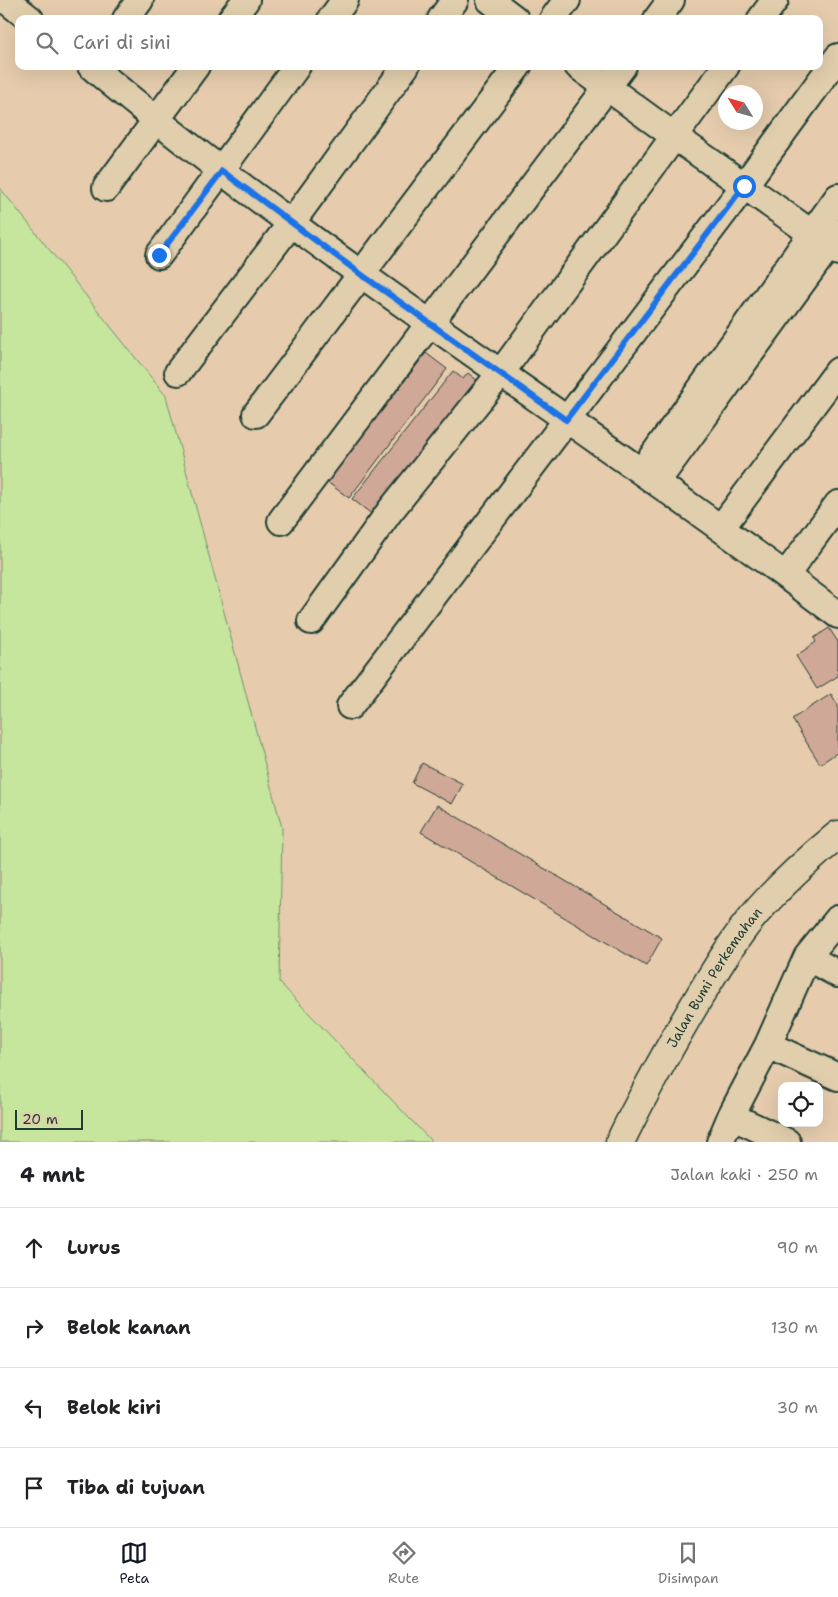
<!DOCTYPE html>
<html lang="id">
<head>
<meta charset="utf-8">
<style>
  body { margin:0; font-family:"Shantell Sans",sans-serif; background:#f6f6f6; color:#202124 }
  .controls { position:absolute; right:15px; bottom:15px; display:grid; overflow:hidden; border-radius:10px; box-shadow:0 5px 20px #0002 }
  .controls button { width:45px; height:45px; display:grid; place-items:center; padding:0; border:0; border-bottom:1px solid #e0e0e0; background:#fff; color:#202124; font:25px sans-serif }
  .compass { position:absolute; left:718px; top:85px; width:45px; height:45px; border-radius:50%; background:#fff; box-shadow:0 5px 20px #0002; rotate:307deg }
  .scale { position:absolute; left:15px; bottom:12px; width:68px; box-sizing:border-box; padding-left:5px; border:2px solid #1f3d34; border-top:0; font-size:14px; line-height:18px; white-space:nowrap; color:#1f3d34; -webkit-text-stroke:4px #e1ceac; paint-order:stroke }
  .stop { position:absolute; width:15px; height:15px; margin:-11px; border:4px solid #1a73e8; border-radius:50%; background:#fff }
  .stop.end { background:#1a73e8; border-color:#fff; box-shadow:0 1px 5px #0008 }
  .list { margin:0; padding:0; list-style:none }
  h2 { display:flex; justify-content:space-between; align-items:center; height:65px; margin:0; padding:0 20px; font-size:21px }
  h2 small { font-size:16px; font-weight:400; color:#757577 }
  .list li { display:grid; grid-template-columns:32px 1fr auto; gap:15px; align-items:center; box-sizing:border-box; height:80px; padding:0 20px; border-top:1px solid #e0e0e0 }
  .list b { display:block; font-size:19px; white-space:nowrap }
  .list em { font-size:16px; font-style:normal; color:#757577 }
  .icon { flex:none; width:28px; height:28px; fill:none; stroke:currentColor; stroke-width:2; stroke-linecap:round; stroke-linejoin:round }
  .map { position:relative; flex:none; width:838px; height:1142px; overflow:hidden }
  .search { position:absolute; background:#fff; box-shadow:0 5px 20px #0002; left:15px; right:15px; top:15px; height:55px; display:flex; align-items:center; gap:12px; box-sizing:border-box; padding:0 18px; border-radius:10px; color:#757577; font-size:19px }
  .sheet { height:385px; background:#fff }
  nav { display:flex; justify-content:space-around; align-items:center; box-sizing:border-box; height:70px; border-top:1px solid #e0e0e0; background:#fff; font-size:14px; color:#757577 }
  nav a { display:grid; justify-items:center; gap:2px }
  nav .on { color:#111827 }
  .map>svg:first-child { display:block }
  .green { fill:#c6e69e; stroke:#729269 }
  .building { fill:#d0a898; stroke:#1f3d34 }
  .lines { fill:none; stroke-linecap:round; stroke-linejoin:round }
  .street-casing { stroke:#1f3d34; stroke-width:30 }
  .secondary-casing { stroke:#1f3d34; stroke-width:31 }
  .street { stroke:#e1ceac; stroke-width:26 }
  .secondary { stroke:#e1ceac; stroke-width:28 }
  .route { stroke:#1a73e8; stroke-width:6 }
  .labels { text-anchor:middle; stroke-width:4.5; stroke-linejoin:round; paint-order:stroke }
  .street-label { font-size:14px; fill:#1f3d34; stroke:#e1ceac }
</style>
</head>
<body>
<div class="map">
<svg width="838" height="1142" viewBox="0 0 838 1142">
  <rect width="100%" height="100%" fill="#e6ccad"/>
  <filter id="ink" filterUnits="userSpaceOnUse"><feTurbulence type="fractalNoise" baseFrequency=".02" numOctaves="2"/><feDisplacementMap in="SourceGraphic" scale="10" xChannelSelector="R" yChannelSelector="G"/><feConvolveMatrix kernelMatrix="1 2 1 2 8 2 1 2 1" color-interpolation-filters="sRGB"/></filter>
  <g filter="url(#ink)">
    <path class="green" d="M0,188L166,396L282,828L279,982L432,1142H0Z"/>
    <path class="building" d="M426,353L447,369L349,498L327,482Z
      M453,371L463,379L468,373L478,381L373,515L352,499Z
      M829,628L838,642V666L836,668L838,671V676L817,689L796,656L816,642L814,638Z
      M831,694L838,705V752L820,764L792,719Z
      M422,763L463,784L452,804L412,783Z
      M437,805L662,938L646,966L421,832Z"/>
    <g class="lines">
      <defs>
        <path id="street" d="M6,0L30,19
          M490,0L515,19
          M126,19L140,0
          M231,19L246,0
          M331,19L345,0
          M441,19L455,0
          M553,19L567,0
          M657,19L671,0
          M761,19L775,0
          M91,66C327,265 592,428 838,615
          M578,66L674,136L838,252
          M106,188L196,66
          M159,255L297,66
          M178,372L292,222L406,66
          M256,414L518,66
          M666,469L838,233
          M642,471L838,197
          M281,521L623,66
          M721,528L838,371
          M786,575L838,504
          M311,621L390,511L500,374L726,66
          M350,706L744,186L838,57
          M807,957L838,974
          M768,1045L838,1077
          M731,1116L787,1142
          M720,1142L731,1116L768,1045L807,957L838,919"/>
        <g id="secondary">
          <path id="s1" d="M620,1142C640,1100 662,1061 685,1021C704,989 723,955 746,925C772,892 805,862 838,835"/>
        </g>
      </defs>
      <use href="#street" class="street-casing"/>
      <use href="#secondary" class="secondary-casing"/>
      <use href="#street" class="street"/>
      <use href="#secondary" class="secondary"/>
    </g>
  </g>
  <g class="lines" filter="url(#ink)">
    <path class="route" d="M159,255L222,171L362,275L566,420L744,186"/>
  </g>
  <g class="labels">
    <g class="street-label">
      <text dy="5" stroke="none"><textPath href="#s1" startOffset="190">Jalan Bumi Perkemahan</textPath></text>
    </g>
  </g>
</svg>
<div class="controls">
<button><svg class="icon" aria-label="locate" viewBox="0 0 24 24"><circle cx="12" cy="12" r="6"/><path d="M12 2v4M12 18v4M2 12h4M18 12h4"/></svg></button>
</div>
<svg class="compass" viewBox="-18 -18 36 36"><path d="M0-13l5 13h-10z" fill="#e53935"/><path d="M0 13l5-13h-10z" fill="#757577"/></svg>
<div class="scale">20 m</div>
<div class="stop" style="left:744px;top:186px"></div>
<div class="stop end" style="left:159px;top:255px"></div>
<div class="search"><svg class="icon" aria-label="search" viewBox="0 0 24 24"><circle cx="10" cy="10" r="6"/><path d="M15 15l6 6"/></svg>Cari di sini</div>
</div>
<section class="sheet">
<h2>4 mnt<small>Jalan kaki · 250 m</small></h2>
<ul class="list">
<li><svg class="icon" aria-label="ahead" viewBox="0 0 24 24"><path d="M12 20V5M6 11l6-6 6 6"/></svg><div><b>Lurus</b></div><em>90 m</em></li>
<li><svg class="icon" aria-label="right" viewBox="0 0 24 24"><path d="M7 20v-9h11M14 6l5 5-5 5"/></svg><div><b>Belok kanan</b></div><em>130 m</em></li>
<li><svg class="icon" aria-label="left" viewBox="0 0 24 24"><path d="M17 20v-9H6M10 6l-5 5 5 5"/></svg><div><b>Belok kiri</b></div><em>30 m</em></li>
<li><svg class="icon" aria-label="arrive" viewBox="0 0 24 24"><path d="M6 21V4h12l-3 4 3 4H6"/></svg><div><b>Tiba di tujuan</b></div></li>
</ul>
</section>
<nav>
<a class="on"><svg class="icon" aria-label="map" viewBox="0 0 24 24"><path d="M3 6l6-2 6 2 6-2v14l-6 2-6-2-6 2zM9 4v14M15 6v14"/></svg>Peta</a>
<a><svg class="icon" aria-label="directions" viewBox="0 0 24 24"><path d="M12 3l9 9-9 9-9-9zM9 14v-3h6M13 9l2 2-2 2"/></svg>Rute</a>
<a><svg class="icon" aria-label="saved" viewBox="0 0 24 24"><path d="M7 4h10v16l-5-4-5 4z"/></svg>Disimpan</a>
</nav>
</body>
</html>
